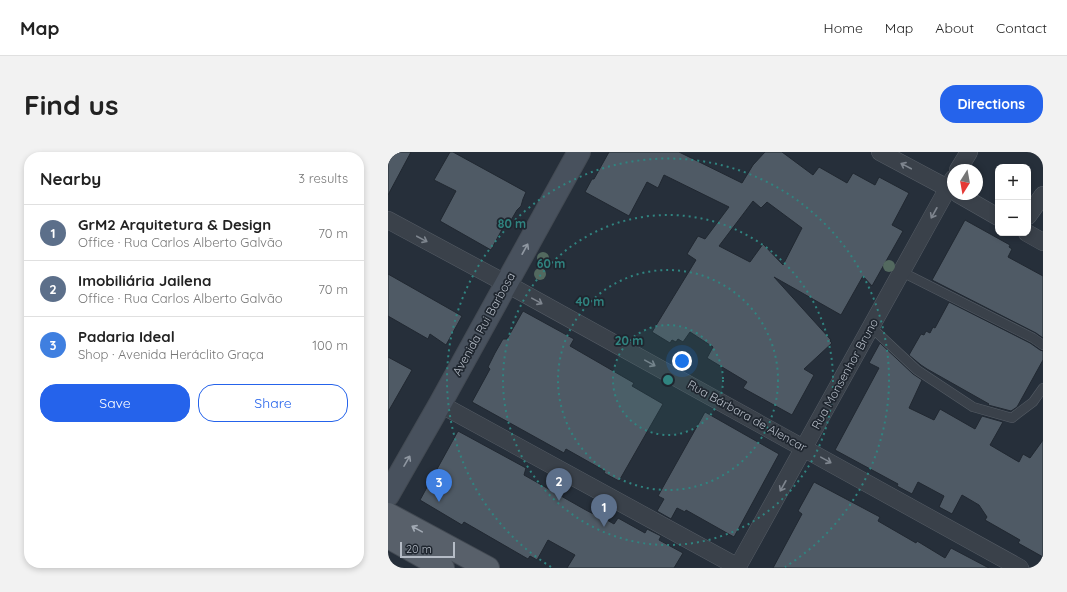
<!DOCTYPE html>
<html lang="en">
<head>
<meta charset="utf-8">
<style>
  body { margin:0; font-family:Quicksand,sans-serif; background:#f2f2f2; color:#222 }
  .controls { position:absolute; right:12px; top:12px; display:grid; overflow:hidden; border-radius:8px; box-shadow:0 2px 6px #0003 }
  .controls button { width:36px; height:36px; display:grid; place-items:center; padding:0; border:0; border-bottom:1px solid #e0e0e0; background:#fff; color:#222; font:20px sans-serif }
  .compass { position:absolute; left:559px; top:12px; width:36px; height:36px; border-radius:50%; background:#fff; box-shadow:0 2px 6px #0003; rotate:191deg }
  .scale { position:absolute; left:12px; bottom:10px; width:55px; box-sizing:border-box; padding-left:4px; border:2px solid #b5bcc6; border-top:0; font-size:11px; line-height:14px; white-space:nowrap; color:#b5bcc6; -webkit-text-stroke:3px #1f262f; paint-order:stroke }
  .you { position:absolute; left:294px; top:209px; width:14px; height:14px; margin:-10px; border:3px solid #fff; border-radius:50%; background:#1a73e8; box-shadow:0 0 0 6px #1a73e833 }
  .badge { display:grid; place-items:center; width:26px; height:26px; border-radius:50%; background:#2563eb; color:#fff; font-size:13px; font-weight:700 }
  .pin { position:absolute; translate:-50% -33px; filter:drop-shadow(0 1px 2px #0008) }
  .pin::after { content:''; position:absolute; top:21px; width:14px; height:12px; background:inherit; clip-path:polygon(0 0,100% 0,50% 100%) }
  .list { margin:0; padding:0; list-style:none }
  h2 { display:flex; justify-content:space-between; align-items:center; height:52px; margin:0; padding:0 16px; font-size:17px }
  h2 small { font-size:13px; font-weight:400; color:#767676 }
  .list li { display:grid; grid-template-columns:26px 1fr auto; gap:12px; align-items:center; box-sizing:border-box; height:56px; padding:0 16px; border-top:1px solid #e0e0e0 }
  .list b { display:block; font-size:15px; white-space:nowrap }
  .list p { margin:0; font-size:13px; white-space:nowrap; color:#767676 }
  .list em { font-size:13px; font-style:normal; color:#767676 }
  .actions { display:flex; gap:8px; padding:12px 16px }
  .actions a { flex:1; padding:9px 0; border:1px solid #2563eb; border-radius:16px; text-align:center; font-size:14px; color:#2563eb }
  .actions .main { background:#2563eb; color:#fff }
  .map { position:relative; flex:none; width:655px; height:416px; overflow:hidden; border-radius:16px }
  header { display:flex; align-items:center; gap:24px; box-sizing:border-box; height:56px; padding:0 20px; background:#fff; border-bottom:1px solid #e0e0e0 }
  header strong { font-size:19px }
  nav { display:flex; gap:22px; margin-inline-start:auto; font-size:14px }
  .intro { display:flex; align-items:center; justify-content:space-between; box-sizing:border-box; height:96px; padding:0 24px }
  h1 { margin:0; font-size:28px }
  .button { padding:10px 18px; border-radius:16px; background:#2563eb; color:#fff; font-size:14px; font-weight:700 }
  main { display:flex; gap:24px; padding:0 24px }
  aside { flex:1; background:#fff; border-radius:16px; box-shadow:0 2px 6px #0003 }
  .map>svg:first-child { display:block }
  .building { fill:#4f5a65; stroke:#212831; fill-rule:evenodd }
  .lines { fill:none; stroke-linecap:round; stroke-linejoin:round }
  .lane-casing { stroke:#555c65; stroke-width:10 }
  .street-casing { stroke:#555c65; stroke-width:18 }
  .secondary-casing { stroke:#434a53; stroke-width:24 }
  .primary-casing { stroke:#434a53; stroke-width:24 }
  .lane { stroke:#3a414a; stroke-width:9 }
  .street { stroke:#3a414a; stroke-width:17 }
  .secondary { stroke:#48515d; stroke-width:22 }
  .primary { stroke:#58606a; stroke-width:22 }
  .tree { fill:#53695f }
  .oneway { stroke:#7e858e }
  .oneway2 { stroke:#8f97a1 }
  .oneway3 { stroke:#a2aab4 }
  .ring { fill:none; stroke:#308480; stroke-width:2; stroke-dasharray:2 4 }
  .labels { text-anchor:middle; stroke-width:3.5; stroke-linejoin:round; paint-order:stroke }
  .street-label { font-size:12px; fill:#b5bcc6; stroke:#1f262f }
  .centre { fill:#308480; stroke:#1f262f; stroke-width:2 }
  .ring-label { font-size:12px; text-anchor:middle; font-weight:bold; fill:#308480; stroke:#1f262f; stroke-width:3.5; stroke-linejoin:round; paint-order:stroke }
</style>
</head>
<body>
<header>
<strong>Map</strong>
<nav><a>Home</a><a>Map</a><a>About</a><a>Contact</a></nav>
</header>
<div class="intro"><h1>Find us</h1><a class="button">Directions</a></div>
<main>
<aside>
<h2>Nearby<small>3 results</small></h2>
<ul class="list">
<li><span class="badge" style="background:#5c6f8a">1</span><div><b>GrM2 Arquitetura &amp; Design</b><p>Office · Rua Carlos Alberto Galvão</p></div><em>70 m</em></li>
<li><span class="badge" style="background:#5c6f8a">2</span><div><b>Imobiliária Jailena</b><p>Office · Rua Carlos Alberto Galvão</p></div><em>70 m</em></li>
<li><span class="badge" style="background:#3f7fe0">3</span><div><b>Padaria Ideal</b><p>Shop · Avenida Heráclito Graça</p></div><em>100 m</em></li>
</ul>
<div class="actions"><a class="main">Save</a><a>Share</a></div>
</aside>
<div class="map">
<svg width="655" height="416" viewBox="0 0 655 416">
  <rect width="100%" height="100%" fill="#262f3a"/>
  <path class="building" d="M0,0H23L0,43Z
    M62,0H65L138,40L135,47L133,54L129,58L122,70L119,68L103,98L52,69L68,39L46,28Z
    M221,0H291L354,31L365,13L377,0H394L425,23L431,15L459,31L465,21L487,33L491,25L521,41L504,73L515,79L484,134L475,124L453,163L386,125L443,188L442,189L444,191L416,217L426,223L404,263L355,236L359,230L319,206L325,195L302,180L295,190L290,187L288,190L284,188L282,191L264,180L308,108L299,102L310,84L317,87L341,55L276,23L270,36L259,30L241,64L197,40L204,27H206ZM365,49L373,56L379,50L414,76L395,113L375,92L362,110L331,94Z
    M577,68L622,93L621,95L624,97L620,105L655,124V186L648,181L544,128Z
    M0,122L74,164L58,193L42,182L40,187L0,164Z
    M561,150L642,191L652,198L655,199V208L629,255L623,259L600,253L601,252L539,217L533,213L521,203L533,182L536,183L538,179L542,181L545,175L547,176Z
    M135,159L186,187L182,194L246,231L244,234L275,252L231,329L216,321L217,319L178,297L176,301L84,250L102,217L100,215L107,201L115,187H119Z
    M492,191L525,222L534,228L521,256L546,268L552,257L587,277L594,264L615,270L602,293L631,310L635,302L642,306L655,288V405L630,391L632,388L597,368L599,365L591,353L574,343L564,362L551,355L556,344L530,330L524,342L509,334L510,332L447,298L491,216L481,211Z
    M0,205L24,218L0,260Z
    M317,260L391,302L346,385L298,358L297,360L289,356L283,367L269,359L276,347L270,344Z
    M70,279L138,316L136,323L196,357L211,365L212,364L226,372L230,366L257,381L259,377L273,384L271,388L295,401L286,416H179L187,403L160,388L149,408L142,404L140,407L76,370L74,373L32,348Z
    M426,330L492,365L490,369L528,391L529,389L557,406L563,396L601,416H385L414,362L410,359Z"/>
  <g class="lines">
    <defs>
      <path id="lane" d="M514,120L645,186L655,193
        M483,175L529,218L585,255L624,266L629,262L645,250L655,236"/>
      <path id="street" d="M492,0L565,39
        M570,18L581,0
        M570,42L610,65
        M640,64L655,43
        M0,68L117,131L632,416
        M639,81L655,90
        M52,252L350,415
        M349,416L565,27"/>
      <path id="secondary" d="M0,343L52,252L191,0"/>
      <path id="primary" d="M0,362L100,416
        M0,385L55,416"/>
    </defs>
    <use href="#lane" class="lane-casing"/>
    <use href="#street" class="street-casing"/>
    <use href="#secondary" class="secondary-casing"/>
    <use href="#primary" class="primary-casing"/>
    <use href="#lane" class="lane"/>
    <use href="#street" class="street"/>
    <use href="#secondary" class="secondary"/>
    <use href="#primary" class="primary"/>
  </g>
  <g class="tree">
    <circle cx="155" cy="106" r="6"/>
    <circle cx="501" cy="114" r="6"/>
    <circle cx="152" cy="122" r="6"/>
  </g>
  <defs><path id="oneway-shaft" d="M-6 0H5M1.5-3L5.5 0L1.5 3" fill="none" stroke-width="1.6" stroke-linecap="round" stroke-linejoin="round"/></defs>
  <g class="oneway">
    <use href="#oneway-shaft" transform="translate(518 14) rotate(-152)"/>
    <use href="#oneway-shaft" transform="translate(546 61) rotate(119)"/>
    <use href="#oneway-shaft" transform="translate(34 87) rotate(28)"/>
    <use href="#oneway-shaft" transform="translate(149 149) rotate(29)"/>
    <use href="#oneway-shaft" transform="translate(262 211) rotate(29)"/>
    <use href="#oneway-shaft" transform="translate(438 308) rotate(29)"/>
    <use href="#oneway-shaft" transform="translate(395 334) rotate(119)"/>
  </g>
  <g class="oneway2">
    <use href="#oneway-shaft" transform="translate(137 97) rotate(-61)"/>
    <use href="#oneway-shaft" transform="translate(19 309) rotate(-60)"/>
  </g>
  <use class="oneway3" href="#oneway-shaft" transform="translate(29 377) rotate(-151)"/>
  <circle cx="280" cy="228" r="55" fill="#308480" fill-opacity=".12"/>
  <g class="ring">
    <circle cx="280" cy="228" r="55"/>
    <circle cx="280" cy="228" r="110"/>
    <circle cx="280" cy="228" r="165"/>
    <path d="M163 415A221 221 0 1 1 397 415"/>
  </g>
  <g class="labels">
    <g class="street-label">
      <text transform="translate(96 172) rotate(-61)" y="4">Avenida Rui Barbosa</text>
      <text transform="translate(457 222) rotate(-61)" y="4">Rua Monsenhor Bruno</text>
      <text transform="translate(359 264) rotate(29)" y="4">Rua Bárbara de Alencar</text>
    </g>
  </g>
  <circle cx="280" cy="228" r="6" class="centre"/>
  <g class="ring-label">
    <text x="124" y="76">80 m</text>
    <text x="163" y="116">60 m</text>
    <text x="202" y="154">40 m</text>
    <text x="241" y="193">20 m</text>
  </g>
</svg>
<div class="controls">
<button>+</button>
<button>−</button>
</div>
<svg class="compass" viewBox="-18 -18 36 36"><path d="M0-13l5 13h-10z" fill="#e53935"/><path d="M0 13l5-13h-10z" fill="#767676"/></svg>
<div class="scale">20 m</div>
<div class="you"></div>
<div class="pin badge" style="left:216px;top:375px;background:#5c6f8a">1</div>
<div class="pin badge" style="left:171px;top:349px;background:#5c6f8a">2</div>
<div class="pin badge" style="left:51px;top:350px;background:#3f7fe0">3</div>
</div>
</main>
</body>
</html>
